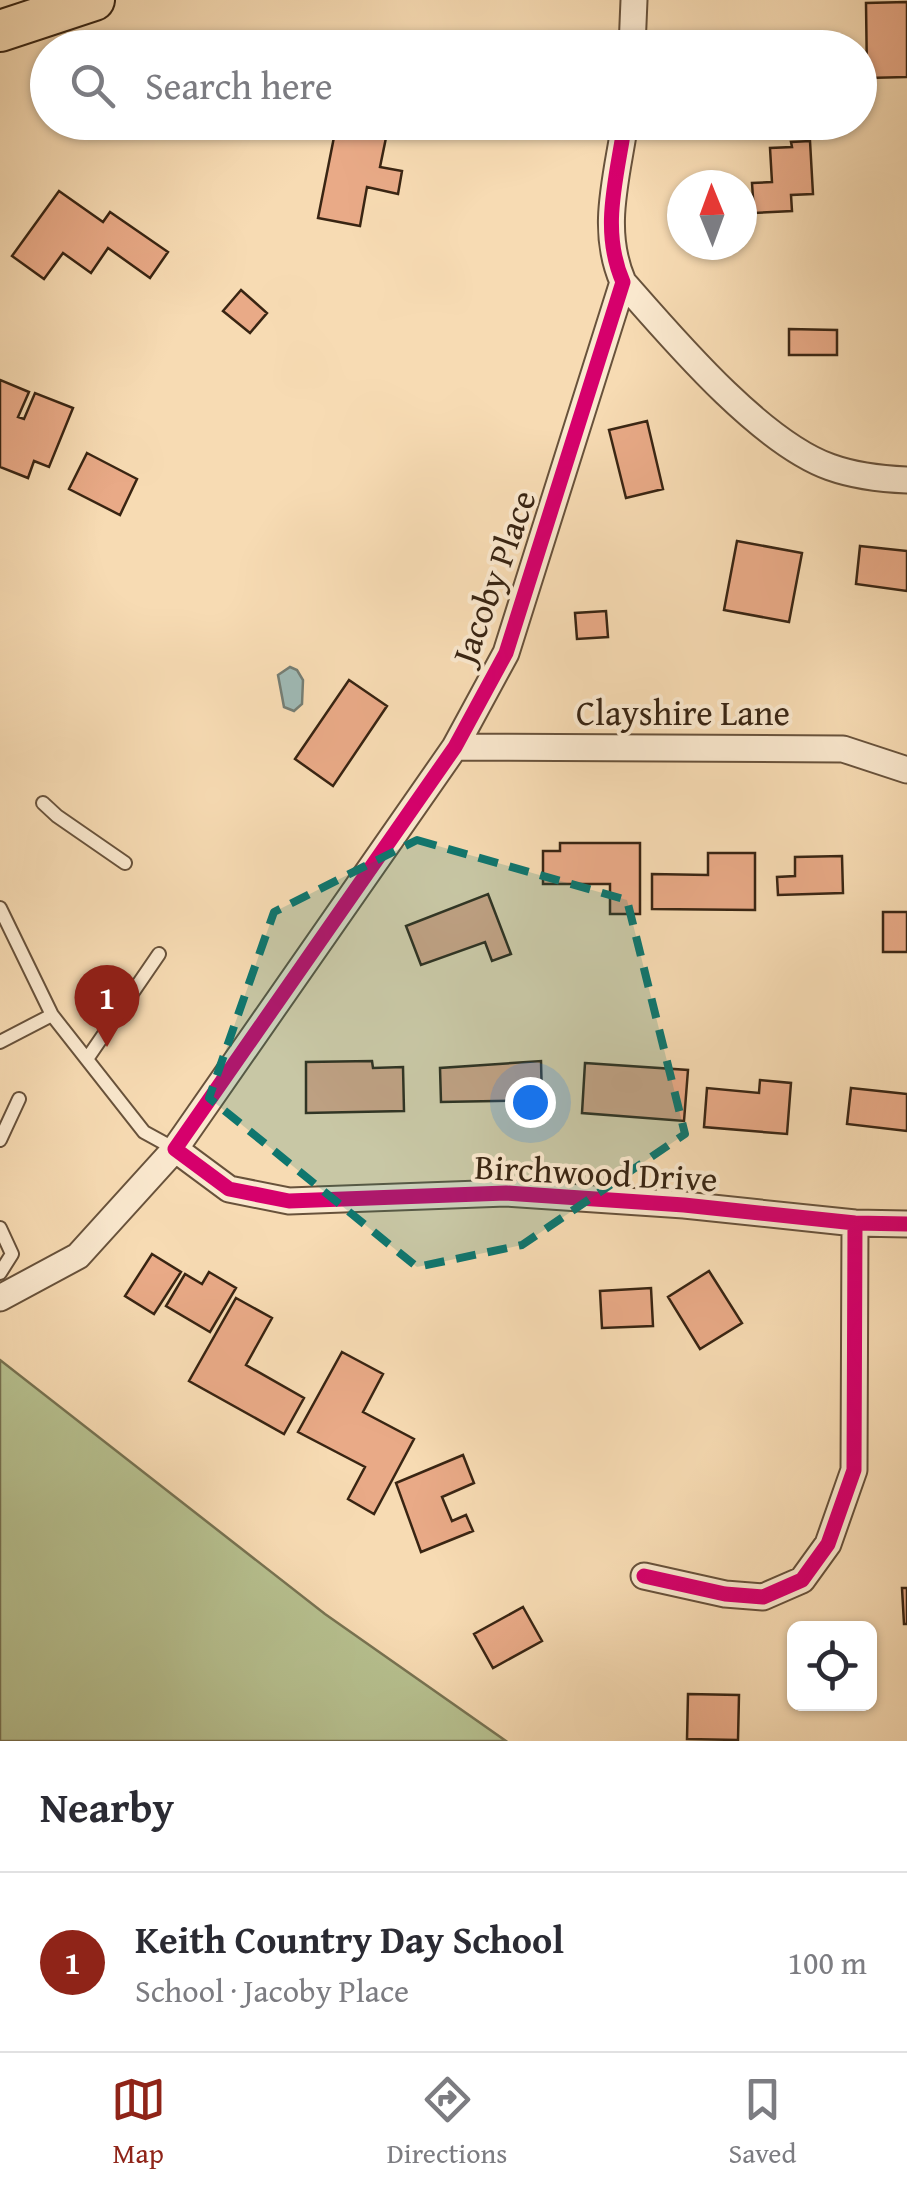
<!DOCTYPE html>
<html lang="en">
<head>
<meta charset="utf-8">
<style>
  body { margin:0; font-family:"Gentium Book Plus",serif; background:#f7f7f7; color:#2b2b33 }
  .controls { position:absolute; right:30px; bottom:30px; display:grid; overflow:hidden; border-radius:15px; box-shadow:0 2px 8px #0004 }
  .controls button { width:90px; height:90px; display:grid; place-items:center; padding:0; border:0; border-bottom:2px solid #e1e1e2; background:#fff; color:#2b2b33; font:50px sans-serif }
  .compass { position:absolute; left:667px; top:170px; width:90px; height:90px; border-radius:50%; background:#fff; box-shadow:0 2px 8px #0004; rotate:359deg }
  .you { position:absolute; left:530px; top:1102px; width:35px; height:35px; margin:-25px; border:8px solid #fff; border-radius:50%; background:#1a73e8; box-shadow:0 0 0 15px #1a73e833 }
  .badge { display:grid; place-items:center; width:65px; height:65px; border-radius:50%; background:#8f2418; color:#fff; font-size:32px; font-weight:700 }
  .pin { position:absolute; translate:-50% -82px; filter:drop-shadow(0 2px 5px #0008) }
  .pin::after { content:''; position:absolute; top:52px; width:35px; height:30px; background:inherit; clip-path:polygon(0 0,100% 0,50% 100%) }
  .list { margin:0; padding:0; list-style:none }
  h2 { display:flex; justify-content:space-between; align-items:center; height:130px; margin:0; padding:0 40px; font-size:42px }
  h2 small { font-size:32px; font-weight:400; color:#7c7c81 }
  .list li { display:grid; grid-template-columns:65px 1fr auto; gap:30px; align-items:center; box-sizing:border-box; height:180px; padding:0 40px; border-top:2px solid #e1e1e2 }
  .list b { display:block; font-size:38px; white-space:nowrap }
  .list p { margin:0; font-size:32px; white-space:nowrap; color:#7c7c81 }
  .list em { font-size:32px; font-style:normal; color:#7c7c81 }
  .icon { flex:none; width:55px; height:55px; fill:none; stroke:currentColor; stroke-width:2; stroke-linecap:round; stroke-linejoin:round }
  .map { position:relative; flex:none; width:907px; height:1741px; overflow:hidden }
  .search { position:absolute; background:#fff; box-shadow:0 2px 8px #0004; left:30px; right:30px; top:30px; height:110px; display:flex; align-items:center; gap:25px; box-sizing:border-box; padding:0 35px; border-radius:55px; color:#7c7c81; font-size:38px }
  .sheet { height:310px; background:#fff }
  nav { display:flex; justify-content:space-around; align-items:center; box-sizing:border-box; height:140px; border-top:2px solid #e1e1e2; background:#fff; font-size:28px; color:#7c7c81 }
  nav a { display:grid; justify-items:center; gap:5px }
  nav .on { color:#8f2418 }
  .map>svg:first-child { display:block }
  .green { fill:#b7c190; stroke:#787352; stroke-width:2.5 }
  .water { fill:#9fb9b4; stroke:#767e74; stroke-width:2.5 }
  .building { fill:#e9aa87; stroke:#392513; stroke-width:2.5 }
  .lines { fill:none; stroke-linecap:round; stroke-linejoin:round }
  .service-casing { stroke:#68523b; stroke-width:16 }
  .minor-casing { stroke:#68523b; stroke-width:29 }
  .primary-casing { stroke:#392513; stroke-width:44 }
  .service { stroke:#fae8ce; stroke-width:12 }
  .minor { stroke:#fae8ce; stroke-width:25 }
  .primary { stroke:#f7dbb3; stroke-width:40 }
  .cycleway-casing { stroke:#fae8ce; stroke-width:21 }
  .cycleway { stroke:#d6006c; stroke-width:15 }
  .marked { fill:#0f766e; fill-opacity:0.2; stroke:#0f766e; stroke-width:8; stroke-dasharray:20 12; stroke-linejoin:round }
  .labels { text-anchor:middle; stroke-width:8; stroke-linejoin:round; paint-order:stroke }
  .street-label { font-size:35px; fill:#392513; stroke:#fae8ce }
</style>
</head>
<body>
<div class="map">
<svg width="907" height="1741" viewBox="0 0 907 1741">
  <rect width="100%" height="100%" fill="#f7dbb3"/>
  <filter id="stains"><feTurbulence type="fractalNoise" baseFrequency=".002" numOctaves="4"/><feColorMatrix values="0 0 0 0 .2 0 0 0 0 .09 0 0 0 0 .02 0 0 0 .5 -.17"/></filter>
  <radialGradient id="worn" r=".72"><stop offset=".6" stop-color="#630" stop-opacity="0"/><stop offset="1" stop-color="#630" stop-opacity=".3"/></radialGradient>
  <path class="green" d="M0,1360L325,1614L506,1741H0Z"/>
  <path class="water" d="M290,667L297,670L303,680L302,704L294,711L284,707L278,675Z"/>
  <path class="building" d="M907,2V77L867,78L866,3Z
    M337,122L388,128L380,167L402,171L398,194L367,187L360,226L318,218Z
    M810,141L813,194L791,195L792,211L754,213L752,183L772,182L770,148L792,147L791,142Z
    M59,191L103,222L110,212L168,252L150,278L108,248L91,273L63,253L44,279L12,256Z
    M241,290L267,313L250,333L223,311Z
    M789,329L837,330V355H789Z
    M0,380L29,392L18,417L24,419L35,393L73,408L49,467L34,461L28,478L0,467Z
    M647,421L663,489L626,498L609,430Z
    M87,453L137,479L120,515L69,489Z
    M737,541L802,553L789,622L724,610Z
    M860,546L907,551V591L856,584Z
    M606,611L608,637L577,639L575,613Z
    M349,680L387,706L333,786L295,759Z
    M560,843H640V914H610V884H543V851H560Z
    M708,853H755V910L652,909V874L708,875Z
    M842,856L843,893L778,895L777,877L795,876V857Z
    M488,894L511,954L492,961L485,942L421,965L406,926Z
    M883,912H907V952H883Z
    M372,1061L373,1068L403,1067L404,1111L306,1113V1062Z
    M541,1061L542,1100L441,1102L440,1068Z
    M585,1063L688,1070L684,1121L582,1113Z
    M760,1080L791,1083L787,1134L704,1127L707,1088L759,1093Z
    M851,1088L907,1094V1131L847,1124Z
    M152,1254L181,1272L154,1314L125,1296Z
    M709,1271L742,1323L700,1349L668,1297Z
    M209,1272L236,1288L210,1332L166,1306L185,1274L202,1284Z
    M651,1288L653,1326L602,1328L600,1291Z
    M236,1298L272,1318L246,1365L304,1398L284,1434L189,1381Z
    M342,1352L383,1374L363,1412L414,1439L374,1514L348,1499L365,1467L298,1432Z
    M463,1455L474,1483L442,1497L452,1521L466,1515L473,1531L421,1552L396,1483Z
    M902,1588H907V1624H904Z
    M523,1607L542,1641L493,1668L474,1634Z
    M688,1694L739,1695L738,1740L687,1739Z"/>
  <g class="lines">
    <defs>
      <path id="service" d="M43,803L57,816L125,863
        M0,908L52,1015L144,1132L175,1149
        M0,1042L52,1015
        M87,1059L159,954
        M0,1140L19,1099
        M0,1228L12,1254L0,1273"/>
      <path id="minor" d="M632,48L634,0
        M623,282C673,339 760,442 830,467C855,476 882,479 907,480
        M455,747L843,749L907,770
        M175,1149L229,1189L289,1201L506,1193L684,1205L855,1223L907,1224
        M0,1298L78,1256L175,1149L455,747L506,653L623,282C600,229 617,178 625,122
        M644,1576L725,1594L763,1597L802,1580L828,1544L854,1470L855,1223"/>
      <path id="primary" d="M0,31L94,0"/>
    </defs>
    <use href="#service" class="service-casing"/>
    <use href="#minor" class="minor-casing"/>
    <use href="#primary" class="primary-casing"/>
    <use href="#service" class="service"/>
    <use href="#minor" class="minor"/>
    <use href="#primary" class="primary"/>
    <defs>
      <path id="cycleway" d="M625,122C617,178 600,229 623,282L506,653L455,747L175,1149L229,1189L289,1201L506,1193L684,1205L855,1223L907,1224
        M644,1576L725,1594L763,1597L802,1580L828,1544L854,1470L855,1223"/>
    </defs>
    <use href="#cycleway" class="cycleway-casing"/>
    <use href="#cycleway" class="cycleway"/>
  </g>
  <path class="marked" d="M417,840L627,900L685,1134L522,1245L417,1267L209,1098L274,912Z"/>
  <g class="labels">
    <g class="street-label">
      <text transform="translate(494 577) rotate(-70)" y="12">Jacoby Place</text>
      <text x="683" y="725">Clayshire Lane</text>
      <text transform="translate(596 1173) rotate(3)" y="12">Birchwood Drive</text>
    </g>
  </g>
  <rect width="100%" height="100%" filter="url(#stains)"/>
  <rect width="100%" height="100%" fill="url(#worn)"/>
</svg>
<div class="controls">
<button><svg class="icon" aria-label="locate" viewBox="0 0 24 24"><circle cx="12" cy="12" r="6"/><path d="M12 2v4M12 18v4M2 12h4M18 12h4"/></svg></button>
</div>
<svg class="compass" viewBox="-18 -18 36 36"><path d="M0-13l5 13h-10z" fill="#e53935"/><path d="M0 13l5-13h-10z" fill="#7c7c81"/></svg>
<div class="you"></div>
<div class="pin badge" style="left:107px;top:1047px">1</div>
<div class="search"><svg class="icon" aria-label="search" viewBox="0 0 24 24"><circle cx="10" cy="10" r="6"/><path d="M15 15l6 6"/></svg>Search here</div>
</div>
<section class="sheet">
<h2>Nearby<small></small></h2>
<ul class="list">
<li><span class="badge">1</span><div><b>Keith Country Day School</b><p>School · Jacoby Place</p></div><em>100 m</em></li>
</ul>
</section>
<nav>
<a class="on"><svg class="icon" aria-label="map" viewBox="0 0 24 24"><path d="M3 6l6-2 6 2 6-2v14l-6 2-6-2-6 2zM9 4v14M15 6v14"/></svg>Map</a>
<a><svg class="icon" aria-label="directions" viewBox="0 0 24 24"><path d="M12 3l9 9-9 9-9-9zM9 14v-3h6M13 9l2 2-2 2"/></svg>Directions</a>
<a><svg class="icon" aria-label="saved" viewBox="0 0 24 24"><path d="M7 4h10v16l-5-4-5 4z"/></svg>Saved</a>
</nav>
</body>
</html>
